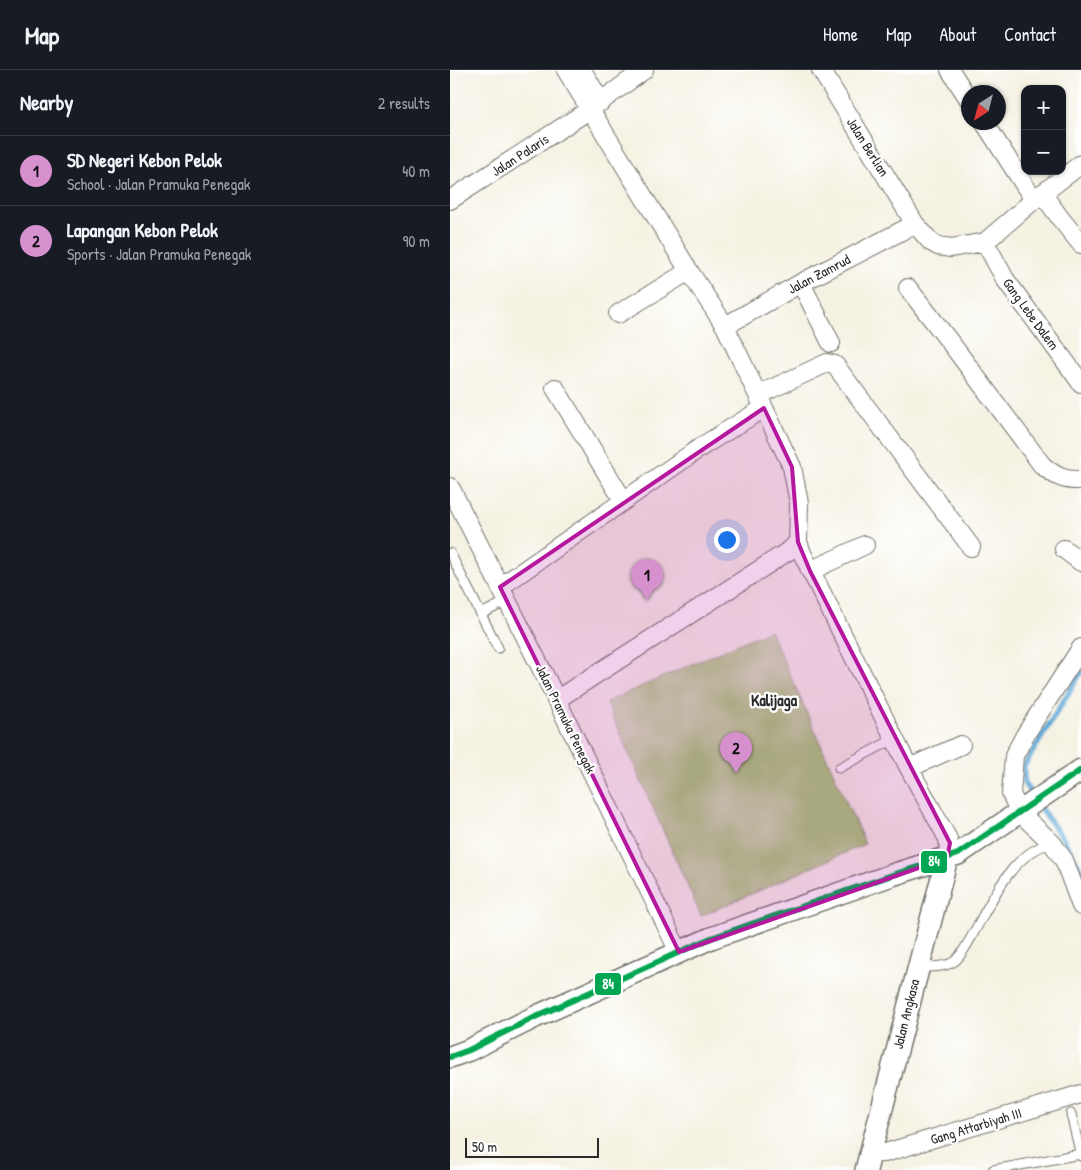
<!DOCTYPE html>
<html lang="en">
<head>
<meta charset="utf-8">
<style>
  body { margin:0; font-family:"Patrick Hand",sans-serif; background:#242831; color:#f1f3f6 }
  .controls { position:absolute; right:15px; top:15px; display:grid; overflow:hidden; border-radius:10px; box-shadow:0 1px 4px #0004 }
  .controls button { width:45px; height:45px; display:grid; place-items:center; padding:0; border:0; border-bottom:1px solid #363941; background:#171b24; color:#f1f3f6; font:25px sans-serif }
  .compass { position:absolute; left:511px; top:15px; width:45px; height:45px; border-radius:50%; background:#171b24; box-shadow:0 1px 4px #0004; rotate:216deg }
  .scale { position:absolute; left:15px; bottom:12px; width:134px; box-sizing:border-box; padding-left:5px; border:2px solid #2b2b2b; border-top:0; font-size:14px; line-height:18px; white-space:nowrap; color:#2b2b2b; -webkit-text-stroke:4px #fff; paint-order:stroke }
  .you { position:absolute; left:276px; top:469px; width:18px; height:18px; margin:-12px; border:4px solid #fff; border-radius:50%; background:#1a73e8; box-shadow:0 0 0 8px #1a73e833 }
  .badge { display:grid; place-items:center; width:32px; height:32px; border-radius:50%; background:#d690ce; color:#111; font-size:16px; font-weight:700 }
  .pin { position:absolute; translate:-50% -41px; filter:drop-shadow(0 1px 2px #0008) }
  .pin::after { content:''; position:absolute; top:26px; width:18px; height:15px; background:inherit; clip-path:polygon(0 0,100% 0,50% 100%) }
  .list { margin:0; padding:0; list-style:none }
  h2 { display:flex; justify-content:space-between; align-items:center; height:65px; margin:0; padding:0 20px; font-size:21px }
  h2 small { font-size:16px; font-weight:400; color:#9ea1a6 }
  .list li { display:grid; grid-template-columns:32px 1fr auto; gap:15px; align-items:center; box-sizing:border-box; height:70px; padding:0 20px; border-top:1px solid #363941 }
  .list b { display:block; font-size:19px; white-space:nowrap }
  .list p { margin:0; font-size:16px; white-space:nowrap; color:#9ea1a6 }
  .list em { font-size:16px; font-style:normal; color:#9ea1a6 }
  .map { position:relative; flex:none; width:631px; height:1100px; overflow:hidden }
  header { display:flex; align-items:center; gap:30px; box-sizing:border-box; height:70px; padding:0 25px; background:#171b24; border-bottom:1px solid #363941 }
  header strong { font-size:24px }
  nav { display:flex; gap:28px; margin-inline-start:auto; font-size:18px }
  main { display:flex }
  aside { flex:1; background:#171b24 }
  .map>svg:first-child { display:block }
  .green { fill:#a7ce79; stroke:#697c52 }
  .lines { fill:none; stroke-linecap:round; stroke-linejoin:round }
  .stream { stroke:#62aad9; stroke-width:5.5 }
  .service-casing { stroke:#72716b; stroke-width:11 }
  .minor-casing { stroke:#72716b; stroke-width:20 }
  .tertiary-casing { stroke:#72716b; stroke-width:24 }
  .service { stroke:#fff; stroke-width:9 }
  .minor { stroke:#fff; stroke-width:18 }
  .tertiary { stroke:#fff; stroke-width:21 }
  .bus-1-casing { stroke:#fff; stroke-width:10 }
  .bus-1 { stroke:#00a651; stroke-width:6 }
  .marked { fill:#b5179e; fill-opacity:0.2; stroke:#b5179e; stroke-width:4; stroke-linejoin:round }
  .labels { text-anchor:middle; stroke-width:4.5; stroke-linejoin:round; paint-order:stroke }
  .street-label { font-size:14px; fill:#2b2b2b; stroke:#fff }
  .quarter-label { font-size:16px; font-weight:bold; fill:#2b2b2b; stroke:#fff }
  .line-badge { stroke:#fff; stroke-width:2 }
  .badge-label { font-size:14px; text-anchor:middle; font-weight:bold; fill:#fff }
</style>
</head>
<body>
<header>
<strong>Map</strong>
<nav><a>Home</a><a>Map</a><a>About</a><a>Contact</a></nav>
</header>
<main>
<aside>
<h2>Nearby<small>2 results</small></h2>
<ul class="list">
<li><span class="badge">1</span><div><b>SD Negeri Kebon Pelok</b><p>School · Jalan Pramuka Penegak</p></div><em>40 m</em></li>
<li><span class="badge">2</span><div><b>Lapangan Kebon Pelok</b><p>Sports · Jalan Pramuka Penegak</p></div><em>90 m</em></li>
</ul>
</aside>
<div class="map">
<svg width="631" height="1100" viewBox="0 0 631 1100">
  <rect width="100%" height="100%" fill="#fff"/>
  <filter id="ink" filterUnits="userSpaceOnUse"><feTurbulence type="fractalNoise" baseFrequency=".02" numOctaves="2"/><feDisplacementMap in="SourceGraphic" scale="10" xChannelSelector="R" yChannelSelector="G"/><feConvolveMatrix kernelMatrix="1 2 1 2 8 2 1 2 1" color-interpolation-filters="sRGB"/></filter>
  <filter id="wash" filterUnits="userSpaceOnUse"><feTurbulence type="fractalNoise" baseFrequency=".0096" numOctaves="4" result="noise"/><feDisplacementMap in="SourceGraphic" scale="20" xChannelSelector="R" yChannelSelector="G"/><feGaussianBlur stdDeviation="1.12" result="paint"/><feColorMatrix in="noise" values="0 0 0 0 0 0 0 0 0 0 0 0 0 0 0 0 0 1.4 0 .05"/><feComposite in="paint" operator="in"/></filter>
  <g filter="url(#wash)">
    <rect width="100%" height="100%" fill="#f5f2e3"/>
    <path class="green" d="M320,560L415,774L251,846L156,632Z"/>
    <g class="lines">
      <path class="stream" d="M583,727L574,713V696L631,602
        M588,735L614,770L631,800"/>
    </g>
  </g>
  <g filter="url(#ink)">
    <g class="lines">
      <defs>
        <path id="service" d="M0,483L48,578
          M31,544L57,531
          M389,698L444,669
          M468,897C479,897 497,898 506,890C513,883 518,873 523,864C541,832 562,782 602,773
          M621,1044L631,1086
          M543,1100L631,1084"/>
        <path id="minor" d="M116,0L239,201L275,256L342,397L349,433L348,472L352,483L459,698L498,769L499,777L497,788
          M132,0L151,32
          M371,0L465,154L481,172L488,176L501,178L535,172L584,130L631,94
          M500,0L518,28
          M534,52L584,130
          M592,123L610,148L631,174
          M0,130L139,40L194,0
          M535,172L555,209L631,313
          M351,213L381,273
          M458,218L503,276L592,395C605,406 614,411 631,410
          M168,244L239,201
          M275,256L351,213L465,154
          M105,318L173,430
          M308,325L377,293L385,295L521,477
          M0,417L98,612L229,882
          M614,479L631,492
          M360,501L415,475
          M50,517L254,375L314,338
          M631,578L575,665L564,686L561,724L570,743L602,773L614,790L631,836
          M106,630L340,480L348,472
          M459,698L511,675
          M420,1083H435L631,1024"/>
        <path id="tertiary" d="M0,987L19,980L85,947L261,868L442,805L508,784L631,700
          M416,1100L497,788"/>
      </defs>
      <use href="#service" class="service-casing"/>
      <use href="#minor" class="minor-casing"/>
      <use href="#tertiary" class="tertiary-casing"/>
      <use href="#service" class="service"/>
      <use href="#minor" class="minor"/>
      <use href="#tertiary" class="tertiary"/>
      <defs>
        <path id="bus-1" d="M0,987L19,980L85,947L261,868L442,805L508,784L631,700"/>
      </defs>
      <use href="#bus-1" class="bus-1-casing"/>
      <use href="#bus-1" class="bus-1"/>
    </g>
  </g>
  <path class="marked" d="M314,338L342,397L348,472L360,501L500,773L497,788L229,882L50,517Z"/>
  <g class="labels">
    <g class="street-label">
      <text transform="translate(418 77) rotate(58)" y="5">Jalan Berlian</text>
      <text transform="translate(70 85) rotate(-33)" y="5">Jalan Palaris</text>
      <text transform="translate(369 204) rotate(-28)" y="5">Jalan Zamrud</text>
      <text transform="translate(581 244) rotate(54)" y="5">Gang Lebe Dalem</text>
      <text transform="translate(116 649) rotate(64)" y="5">Jalan Pramuka Penegak</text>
      <text transform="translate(456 944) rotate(-76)" y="5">Jalan Angkasa</text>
      <text transform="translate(526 1056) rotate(-17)" y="5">Gang Attarbiyah III</text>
    </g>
    <g class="quarter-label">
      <text x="324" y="636">Kalijaga</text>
    </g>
  </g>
  <g class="line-badge">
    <rect x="470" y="780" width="28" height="24" rx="5" fill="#00a651"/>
    <rect x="144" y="902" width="28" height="24" rx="5" fill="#00a651"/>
  </g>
  <g class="badge-label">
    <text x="484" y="796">84</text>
    <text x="158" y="919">84</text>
  </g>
</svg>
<div class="controls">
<button>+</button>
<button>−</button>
</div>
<svg class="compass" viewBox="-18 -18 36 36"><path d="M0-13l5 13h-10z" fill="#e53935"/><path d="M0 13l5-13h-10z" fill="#9ea1a6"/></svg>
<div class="scale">50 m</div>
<div class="you"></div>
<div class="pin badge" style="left:197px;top:530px">1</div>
<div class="pin badge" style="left:286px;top:703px">2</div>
</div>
</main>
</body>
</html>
